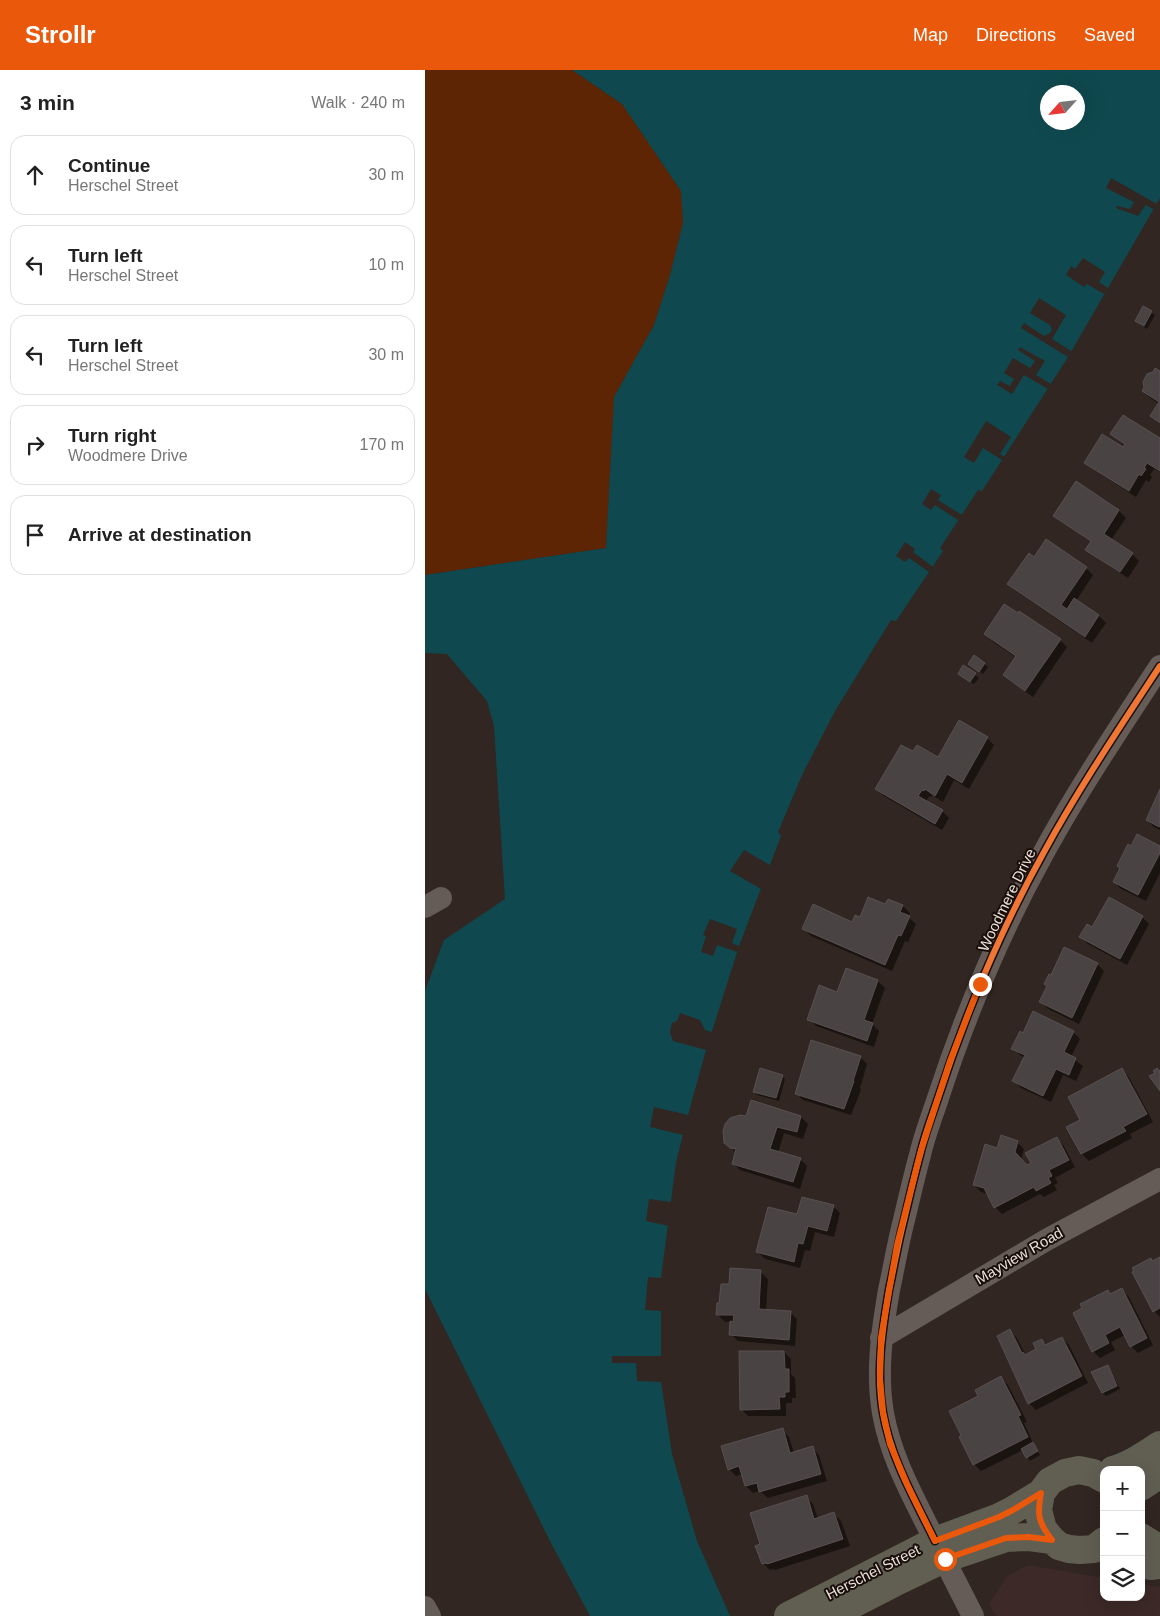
<!DOCTYPE html>
<html lang="en">
<head>
<meta charset="utf-8">
<style>
  body { margin:0; font-family:Helvetica,sans-serif; background:#f2f2f2; color:#222 }
  .controls { position:absolute; right:15px; bottom:15px; display:grid; overflow:hidden; border-radius:10px; box-shadow:0 5px 20px #0002 }
  .controls button { width:45px; height:45px; display:grid; place-items:center; padding:0; border:0; border-bottom:1px solid #e0e0e0; background:#fff; color:#222; font:25px sans-serif }
  .compass { position:absolute; left:615px; top:15px; width:45px; height:45px; border-radius:50%; background:#fff; box-shadow:0 5px 20px #0002; rotate:243deg }
  .stop { position:absolute; width:15px; height:15px; margin:-11px; border:4px solid #ea580c; border-radius:50%; background:#fff }
  .stop.end { background:#ea580c; border-color:#fff; box-shadow:0 1px 5px #0008 }
  .list { margin:0; padding:0; list-style:none }
  h2 { display:flex; justify-content:space-between; align-items:center; height:65px; margin:0; padding:0 20px; font-size:21px }
  h2 small { font-size:16px; font-weight:400; color:#767676 }
  .list li { display:grid; grid-template-columns:32px 1fr auto; gap:15px; align-items:center; box-sizing:border-box; height:80px; margin:0 10px 10px; padding:0 10px; border:1px solid #e0e0e0; border-radius:15px }
  .list b { display:block; font-size:19px; white-space:nowrap }
  .list p { margin:0; font-size:16px; white-space:nowrap; color:#767676 }
  .list em { font-size:16px; font-style:normal; color:#767676 }
  .icon { flex:none; width:28px; height:28px; fill:none; stroke:currentColor; stroke-width:2; stroke-linecap:round; stroke-linejoin:round }
  .map { position:relative; flex:none; width:735px; height:1546px; overflow:hidden }
  header { display:flex; align-items:center; gap:30px; box-sizing:border-box; height:70px; padding:0 25px; background:#ea580c; color:#fff }
  header strong { font-size:24px }
  nav { display:flex; gap:28px; margin-inline-start:auto; font-size:18px }
  main { display:flex }
  aside { flex:1; background:#fff }
  .map>svg:first-child { display:block }
  .commercial { fill:#3c2928 }
  .green { fill:#5e2505 }
  .water { fill:#0f494f; fill-rule:evenodd }
  .pier { fill:#312621 }
  .shadow { fill:#0007 }
  .building { fill:#4a4344; stroke:#585052 }
  .lines { fill:none; stroke-linecap:round; stroke-linejoin:round }
  .minor { stroke:#655c58; stroke-width:22 }
  .major { stroke:#615e52; stroke-width:28 }
  .cycleway-casing { stroke:#180f0b; stroke-width:9 }
  .cycleway { stroke:#f07635; stroke-width:6 }
  .route { stroke:#ea580c; stroke-width:6 }
  .labels { text-anchor:middle; stroke-width:4; stroke-linejoin:round; paint-order:stroke }
  .street-label { font-size:15px; fill:#eddfd9; stroke:#180f0b }
</style>
</head>
<body>
<header>
<strong>Strollr</strong>
<nav><a>Map</a><a>Directions</a><a>Saved</a></nav>
</header>
<main>
<aside>
<h2>3 min<small>Walk · 240 m</small></h2>
<ul class="list">
<li><svg class="icon" aria-label="ahead" viewBox="0 0 24 24"><path d="M12 20V5M6 11l6-6 6 6"/></svg><div><b>Continue</b><p>Herschel Street</p></div><em>30 m</em></li>
<li><svg class="icon" aria-label="left" viewBox="0 0 24 24"><path d="M17 20v-9H6M10 6l-5 5 5 5"/></svg><div><b>Turn left</b><p>Herschel Street</p></div><em>10 m</em></li>
<li><svg class="icon" aria-label="left" viewBox="0 0 24 24"><path d="M17 20v-9H6M10 6l-5 5 5 5"/></svg><div><b>Turn left</b><p>Herschel Street</p></div><em>30 m</em></li>
<li><svg class="icon" aria-label="right" viewBox="0 0 24 24"><path d="M7 20v-9h11M14 6l5 5-5 5"/></svg><div><b>Turn right</b><p>Woodmere Drive</p></div><em>170 m</em></li>
<li><svg class="icon" aria-label="arrive" viewBox="0 0 24 24"><path d="M6 21V4h12l-3 4 3 4H6"/></svg><div><b>Arrive at destination</b></div></li>
</ul>
</aside>
<div class="map">
<svg width="735" height="1546" viewBox="0 0 735 1546">
  <rect width="100%" height="100%" fill="#312621"/>
  <path class="commercial" d="M603,1495L679,1508V1527H716V1514L735,1517V1546H571L564,1534L582,1506Z"/>
  <path class="green" d="M0,0H147L197,34L256,121L258,153L245,205L229,255L189,327L181,478L0,505Z"/>
  <path class="water" d="M147,0H735V128L643,287L557,421L553,420L515,478L518,481L471,551L466,550L410,641L377,705L353,762L356,766L314,876L281,980L263,1045L251,1092L236,1208V1312L247,1384L272,1471L305,1546H165L126,1473L0,1219V921L19,870L80,829L69,656L62,631L22,584L0,583V505L181,478L189,327L229,255L245,205L258,153L256,121L197,34ZM622,22H652V52H622Z"/>
  <path class="pier" d="M686,108L732,134L728,139L721,135L713,146L691,138L692,136L705,139L709,132L681,118Z
    M658,188L680,202L674,212L683,218L679,224L662,214L659,217L641,205L646,196L650,199Z
    M614,228L641,245L627,269L646,281L643,287L596,258L599,253L619,266L625,263L627,260L625,255L605,243Z
    M595,277L620,291L611,305L626,314L623,319L599,305L587,324L572,315L575,311L585,316L589,309L579,303L588,288L605,298L610,291L593,280Z
    M561,351L586,367L575,384L580,387L577,390L558,378L549,393L539,387Z
    M506,419L516,425L513,430L537,445L533,450L510,435L506,440L497,434Z
    M480,472L490,479L488,482L508,497L504,502L484,488L480,492L471,486Z
    M319,780L345,795L336,819L305,801Z
    M285,849L312,859L307,873L314,876L312,882L292,875L288,886L276,882L281,866L278,865Z
    M255,943L275,950L280,960L287,962L281,980L248,971L245,962L247,953L252,951Z
    M229,1037L263,1045L258,1065L225,1057Z
    M224,1129L247,1132L244,1156L221,1151Z
    M223,1207L236,1208V1241L220,1240Z
    M187,1286H236V1312L212,1311L211,1293H187Z"/>
  <path class="shadow" d="M719,238L730,245L722,259L711,251Z
    M729,303H735V354L726,346L734,334L725,328L718,321Z
    M687,364L735,370V402L729,399L725,405L727,407L724,412L721,410L711,427L668,399L661,393L698,378L700,375Z
    M651,413L694,441L701,448L686,470L707,484L714,491L703,508L669,486L662,479L667,472L637,452L630,446Z
    M621,471L661,498L668,505L651,531L674,546L681,553L667,573L591,521L584,514L609,488Z
    M595,542L635,570L642,577L608,627L587,612L580,605L592,588L567,571L560,564Z
    M549,587L563,597L558,604L544,594Z
    M539,597L554,608L549,614L538,607Z
    M562,668L569,675L544,719L529,710L518,732L507,725L506,727L504,726L501,732L517,741L524,748L517,760L459,726L452,719L488,683L514,689Z
    M735,723V760L729,757L722,750Z
    M735,777V803L721,831L696,819L689,812L707,778Z
    M463,830L478,836L485,843L483,847L491,854L483,872L480,871L467,901L386,866L379,859L428,853L461,836Z
    M717,847L724,854L702,895L663,874L656,867L668,859Z
    M672,894L679,901L654,954L623,939L616,932Z
    M421,900L453,911L460,918L447,954L454,961L449,977L391,956L384,949L413,923Z
    M648,962L655,969L646,987L658,996L651,1011L638,1005L626,1032L596,1018L589,1011L600,988L595,985L588,978Z
    M435,987L442,994L435,1018L436,1020L426,1045L378,1030L371,1023Z
    M697,1000L704,1007L728,1052L705,1064L707,1068L664,1091L657,1084L643,1058L657,1051Z
    M357,1006L360,1009L354,1031L332,1025L329,1021Z
    M376,1047L383,1054L378,1069L359,1063L353,1083L375,1089L382,1096L375,1119L315,1100L308,1093L311,1083L301,1072L322,1048Z
    M631,1068L638,1075L650,1097L630,1108L633,1113L629,1115L632,1120L619,1127L615,1124L577,1144L570,1137L563,1124L556,1122L549,1115L573,1079L592,1072L599,1079L596,1090L602,1096L607,1093Z
    M408,1136L415,1143L409,1167L390,1162L385,1181L380,1180L375,1198L340,1189L333,1182L373,1146Z
    M735,1188V1247L729,1241L728,1192Z
    M336,1202L343,1209L341,1241L365,1242L372,1249L370,1276L313,1271L306,1264V1252H300L293,1245L295,1235Z
    M697,1220L704,1227L728,1275L713,1283L706,1276L700,1265L686,1272L690,1280L675,1288L668,1281L659,1239L683,1222L686,1225Z
    M585,1261L592,1268L601,1286L612,1280L617,1270L622,1275L637,1268L644,1275L663,1313L611,1340L604,1333Z
    M359,1282L366,1289V1304L370,1308L371,1328H367V1333H361V1346H323L316,1339Z
    M682,1296L685,1300L695,1319L681,1326L678,1323L668,1303Z
    M576,1308L583,1315L602,1352L599,1353L609,1375L615,1385L605,1391L598,1380L556,1401L549,1394L555,1327Z
    M357,1360L364,1367L369,1383L387,1378L394,1385L402,1411L343,1428L335,1421L328,1423L321,1416L318,1404L311,1406L304,1399Z
    M381,1427L388,1434L393,1449L409,1444L416,1451L425,1476L350,1500L348,1499L345,1500L338,1493L337,1475Z"/>
  <path class="building" d="M718,236L727,241L719,256L710,251Z
    M730,298L735,301V353L725,346L734,332L717,321L719,317L718,312L722,304L728,302Z
    M698,345L735,368V401L722,393L719,398L721,399L716,406L714,404L704,421L659,393L677,364L698,377L700,374L685,364Z
    M651,411L694,440L679,464L708,483L695,502L660,480L666,471L628,446Z
    M621,469L662,497L636,535L642,539L649,528L674,545L660,567L582,514L604,483L609,487Z
    M579,534L593,543L594,541L636,569L600,621L578,605L591,586L559,564Z
    M549,585L560,593L554,602L543,594Z
    M538,595L551,603L545,612L533,604Z
    M534,650L563,667L537,713L522,704L510,726L500,719L499,721L497,720L493,726L518,740L510,754L450,719L476,675L488,681L492,675L513,687Z
    M735,719V756L734,757L721,750Z
    M712,764L735,776V783L713,825L688,812L695,798L692,796L703,774L706,776Z
    M443,827L460,834L463,829L478,835L475,842L485,846L476,866L473,865L460,895L377,859L388,834L427,852L430,845L435,847Z
    M684,827L718,846L695,889L654,867L662,854L667,857Z
    M639,877L673,893L647,948L614,932L622,916L619,914L624,904L626,905Z
    M421,898L453,910L439,950L448,953L442,971L382,950L394,915L412,922Z
    M608,941L649,961L639,982L651,988L644,1005L631,999L618,1026L587,1011L600,985L586,979L595,961L598,963Z
    M386,970L436,986L428,1011H429L419,1039L370,1024Z
    M335,998L358,1005L351,1028L328,1022Z
    M697,998L722,1044L698,1057L701,1061L656,1084L641,1057L655,1050L643,1027Z
    M732,998L735,1001V1021L724,1006L730,1003L728,1001Z
    M326,1030L376,1046L372,1062L352,1057L345,1079L376,1088L368,1112L307,1094L311,1079L305,1078L299,1073L298,1061L300,1054L305,1048L315,1045L321,1046Z
    M576,1065L593,1071L590,1082L602,1095L606,1093L600,1083L632,1067L644,1090L624,1100L627,1106L623,1108L626,1113L611,1121L609,1117L569,1138L559,1118L548,1115L560,1074L572,1078Z
    M377,1127L409,1135L402,1161L383,1156L378,1174L373,1173L369,1192L331,1182L343,1137L372,1144Z
    M735,1187V1238L728,1242L707,1202L709,1201L707,1198L726,1188L727,1191Z
    M305,1198L336,1200L334,1239L366,1241L364,1270L304,1265L305,1251L308,1252L309,1245H291L292,1233H294L296,1214H304Z
    M697,1218L722,1268L705,1277L695,1257L680,1265L684,1273L667,1282L648,1243L657,1238L655,1234L683,1220L685,1224Z
    M585,1259L597,1283L598,1282L600,1285L611,1279L608,1273L617,1269L620,1275L637,1267L657,1306L603,1334L572,1266Z
    M314,1281H359L360,1299H364V1322H360V1327H354L355,1339L315,1340Z
    M683,1295L692,1316L677,1323L666,1302Z
    M576,1306L596,1345L593,1346L603,1367L548,1395L534,1367L536,1365L524,1341L553,1326L550,1320Z
    M358,1358L365,1383L388,1376L396,1404L334,1422L332,1413L320,1416L314,1396L303,1400L296,1376Z
    M608,1372L613,1381L601,1388L596,1379Z
    M382,1425L389,1449L409,1442L418,1469L342,1494L341,1493L337,1494L330,1476L335,1474L325,1443Z"/>
  <g class="lines">
    <path class="minor" d="M0,837L16,828
      M456,1268L623,1169L735,1109
      M510,1471C490,1430 466,1389 458,1343C451,1302 457,1261 464,1220C469,1197 473,1173 479,1150C484,1129 489,1107 495,1085C499,1067 506,1049 512,1031C540,945 575,861 619,782C654,718 695,657 735,596
      M519,1489L548,1546
      M0,1537L5,1546"/>
    <path class="major" d="M688,1400C705,1395 720,1385 735,1375
      M716,1417L735,1404
      M616,1423L613,1440L618,1459L627,1470L634,1476L644,1479L655,1480L669,1479L679,1471
      M716,1467L735,1479
      M716,1494L726,1496L735,1495
      M363,1546L510,1471L574,1447L588,1440L616,1423L625,1411L640,1403L654,1400L668,1403L679,1409
      M405,1546L469,1513L519,1489L581,1468L604,1467L627,1470"/>
    <defs>
      <path id="cycleway" d="M510,1471C490,1430 466,1389 458,1343C451,1302 457,1261 464,1220C469,1197 473,1173 479,1150C484,1129 489,1107 495,1085C499,1067 506,1049 512,1031C540,945 575,861 619,782C654,718 695,657 735,596"/>
    </defs>
    <use href="#cycleway" class="cycleway-casing"/>
    <use href="#cycleway" class="cycleway"/>
  </g>
  <g class="lines">
    <path class="route" d="M520,1489L581,1468L604,1467L627,1470C613,1452 612,1445 616,1423L588,1440L574,1447L510,1471L482,1414L465,1374L458,1342L455,1309L456,1268L472,1175L495,1084L525,991L555,914"/>
  </g>
  <g class="labels">
    <g class="street-label">
      <text transform="translate(582 830) rotate(-64)" y="5">Woodmere Drive</text>
      <text transform="translate(594 1186) rotate(-30)" y="5">Mayview Road</text>
      <text transform="translate(448 1502) rotate(-27)" y="5">Herschel Street</text>
    </g>
  </g>
</svg>
<div class="controls">
<button>+</button>
<button>−</button>
<button><svg class="icon" aria-label="layers" viewBox="0 0 24 24"><path d="M12 4l9 5-9 5-9-5zM3 14l9 5 9-5"/></svg></button>
</div>
<svg class="compass" viewBox="-18 -18 36 36"><path d="M0-13l5 13h-10z" fill="#e53935"/><path d="M0 13l5-13h-10z" fill="#767676"/></svg>
<div class="stop" style="left:520px;top:1489px"></div>
<div class="stop end" style="left:555px;top:914px"></div>
</div>
</main>
</body>
</html>
